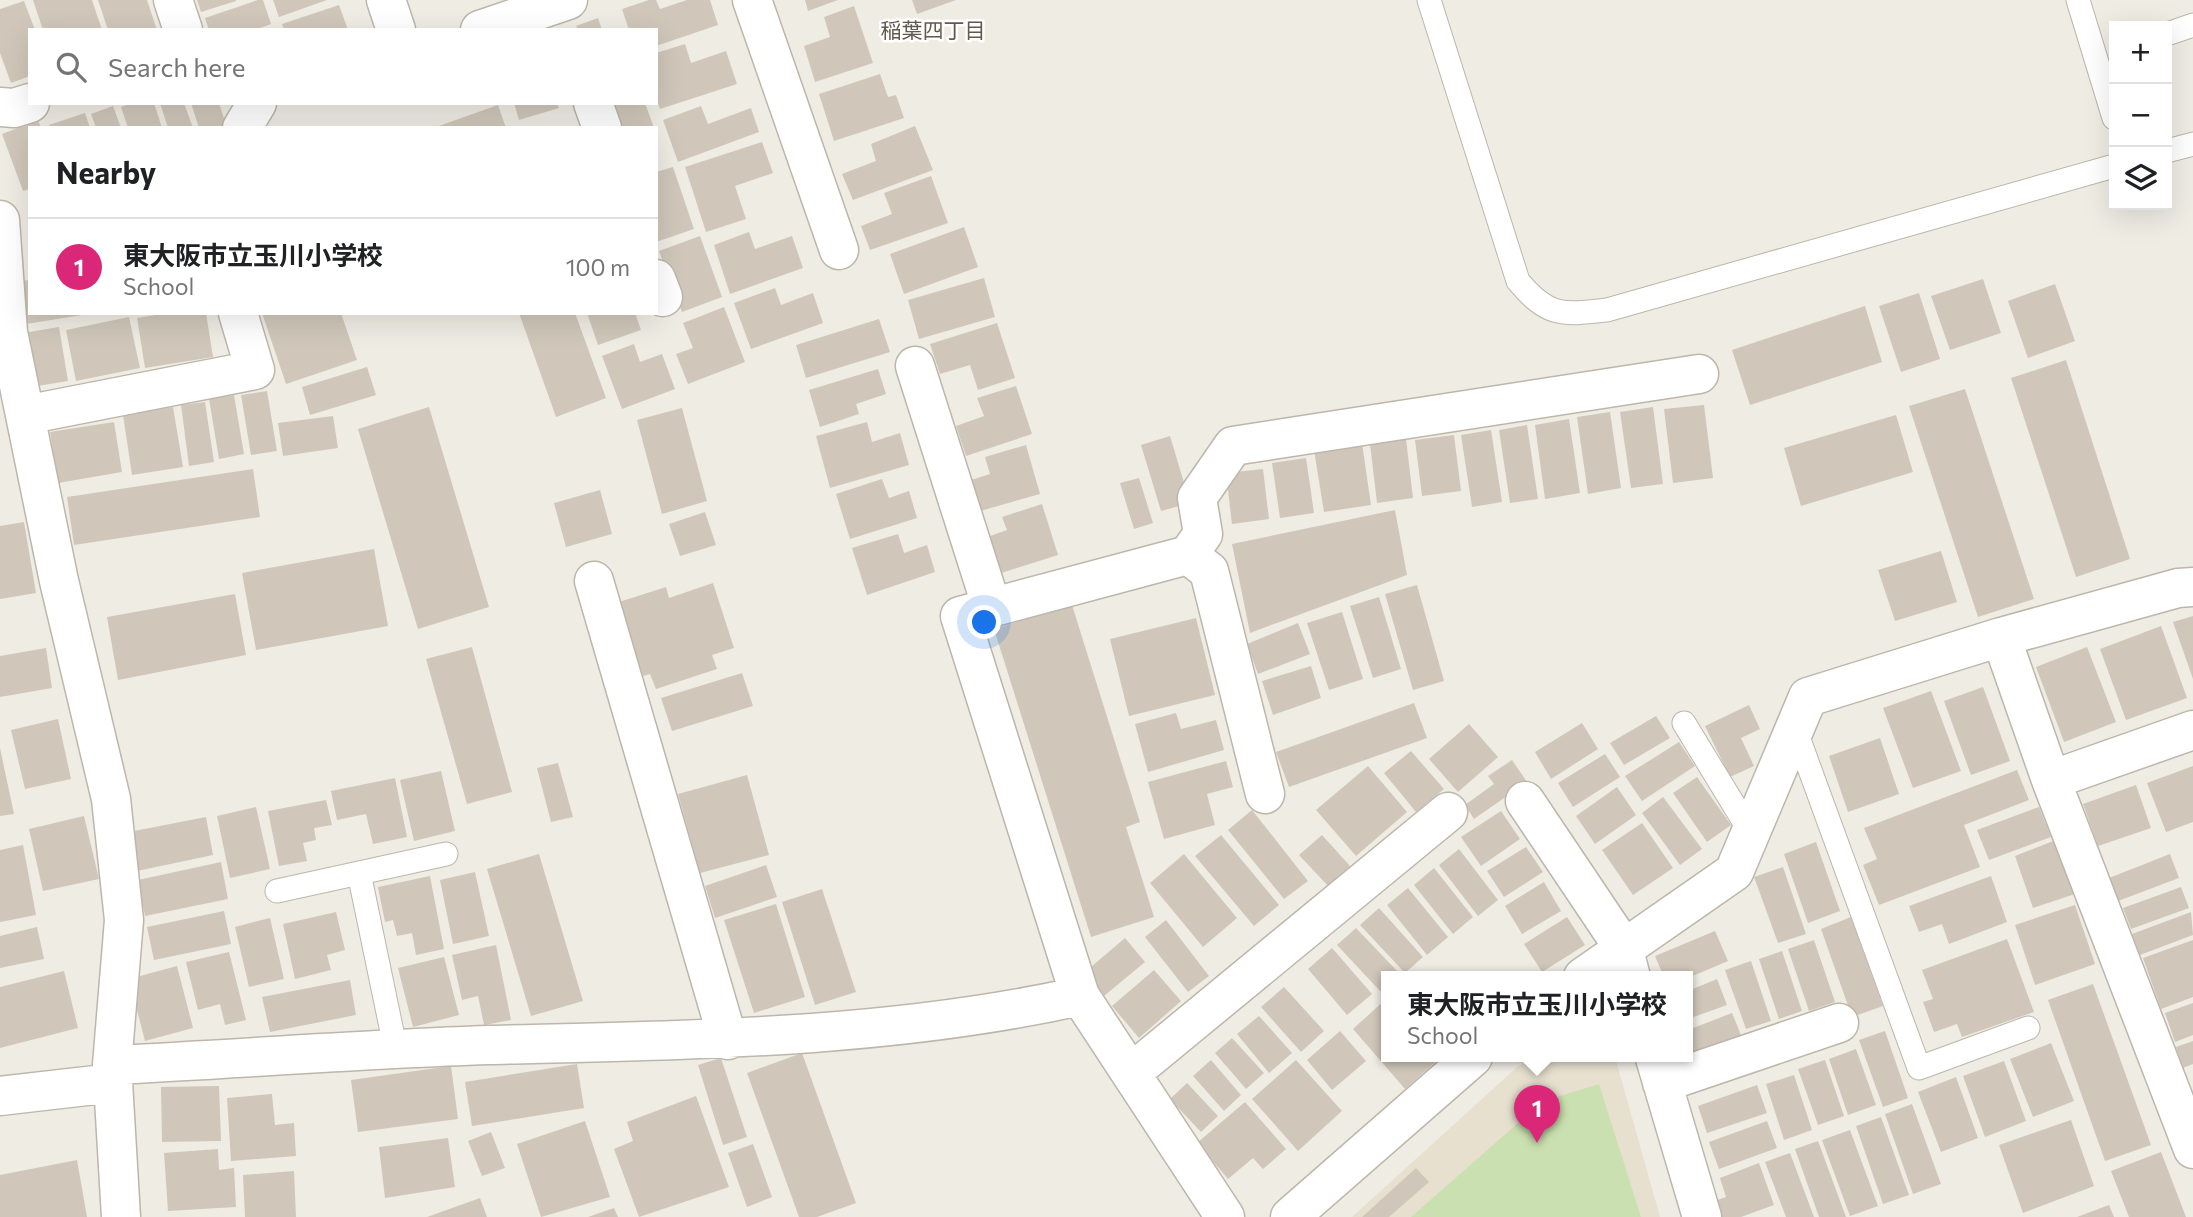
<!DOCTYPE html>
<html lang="en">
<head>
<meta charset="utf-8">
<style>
  body { margin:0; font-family:Commissioner,"Noto Sans JP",sans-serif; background:#f2f2f2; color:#202124 }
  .controls { position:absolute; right:21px; top:21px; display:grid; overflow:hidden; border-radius:0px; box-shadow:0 7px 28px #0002 }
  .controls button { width:63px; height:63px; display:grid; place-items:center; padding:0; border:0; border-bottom:2px solid #e0e0e0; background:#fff; color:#202124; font:35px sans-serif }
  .you { position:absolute; left:985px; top:623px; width:24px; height:24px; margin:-18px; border:5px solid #fff; border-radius:50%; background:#1a73e8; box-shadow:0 0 0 10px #1a73e833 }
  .badge { display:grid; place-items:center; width:46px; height:46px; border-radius:50%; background:#db2777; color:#fff; font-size:23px; font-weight:700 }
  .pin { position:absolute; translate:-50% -58px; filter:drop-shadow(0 2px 4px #0008) }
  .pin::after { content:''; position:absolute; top:37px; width:24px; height:21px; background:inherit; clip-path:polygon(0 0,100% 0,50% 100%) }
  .popup { position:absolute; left:1381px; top:971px; width:312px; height:91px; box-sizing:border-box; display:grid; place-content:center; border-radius:0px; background:#fff; filter:drop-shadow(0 2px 5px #0005); font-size:23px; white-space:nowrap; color:#757577 }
  .popup b { font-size:26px; color:#202124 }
  .popup::after { content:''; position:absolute; left:50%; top:100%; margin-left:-14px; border:14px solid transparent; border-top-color:#fff }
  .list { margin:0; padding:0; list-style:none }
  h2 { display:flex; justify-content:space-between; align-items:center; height:91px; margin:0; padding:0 28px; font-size:30px }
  h2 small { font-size:23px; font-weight:400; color:#757577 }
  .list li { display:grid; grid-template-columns:46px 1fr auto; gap:21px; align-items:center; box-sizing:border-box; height:98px; padding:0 28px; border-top:2px solid #e0e0e0 }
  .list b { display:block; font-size:26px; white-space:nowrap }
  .list p { margin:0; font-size:23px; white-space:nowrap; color:#757577 }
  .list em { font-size:23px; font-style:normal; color:#757577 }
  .icon { flex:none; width:38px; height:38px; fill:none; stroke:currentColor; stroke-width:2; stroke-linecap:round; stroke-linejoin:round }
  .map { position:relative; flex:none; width:2193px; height:1217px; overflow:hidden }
  .search { position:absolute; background:#fff; box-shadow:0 7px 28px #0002; left:28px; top:28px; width:630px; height:77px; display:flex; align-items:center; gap:18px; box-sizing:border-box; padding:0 24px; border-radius:0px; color:#757577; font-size:26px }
  .panel { position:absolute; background:#fff; box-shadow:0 7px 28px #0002; left:28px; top:126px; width:630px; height:189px; border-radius:0px }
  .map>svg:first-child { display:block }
  .education { fill:#e7e0cf }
  .green { fill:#cbe0b0 }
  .building { fill:#d0c7ba }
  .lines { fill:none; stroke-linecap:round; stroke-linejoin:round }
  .lane-casing { stroke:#bdb6aa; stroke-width:25 }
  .street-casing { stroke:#bdb6aa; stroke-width:41 }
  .lane { stroke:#fff; stroke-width:23 }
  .street { stroke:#fff; stroke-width:38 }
  .labels { text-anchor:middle; stroke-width:5; stroke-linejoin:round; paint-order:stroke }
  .neighbourhood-label { font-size:21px; fill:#62594d; stroke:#fff }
</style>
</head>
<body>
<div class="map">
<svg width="2193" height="1217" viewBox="0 0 2193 1217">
  <rect width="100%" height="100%" fill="#efece4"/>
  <path class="education" d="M1535,1057H1615L1660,1217H1352L1516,1068Z"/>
  <path class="green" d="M1599,1084L1641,1217H1411L1543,1101Z"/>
  <path class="building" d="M33,0H92L102,30H43Z
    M98,0H147L157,30H108Z
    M197,0H236V1L201,12Z
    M258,0H263L271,24L255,30H209L205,18Z
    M273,0H327L279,17Z
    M649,0H656L660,9L687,0H710L718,25L656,46V30H629L622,9Z
    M805,0H838L808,11Z
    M912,0H956L917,14Z
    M24,1L35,30H30V76L11,83L0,53V9Z
    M339,5L348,30H284L282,24Z
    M854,6L873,63L815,82L804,46L830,37L824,17Z
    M598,18L602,30H578L576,26Z
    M685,44L691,63L726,51L737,84L660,109L656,98V53Z
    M880,74L888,97L896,95L904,118L834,141L819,94Z
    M132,103H154L162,128H128L121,107Z
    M160,103H184L193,128H168Z
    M191,103H219L227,128H199Z
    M514,103H557L559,108L519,120Z
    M607,103H645L654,128H614Z
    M498,105L506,128H436V127Z
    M113,106L121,128H96L91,114Z
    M701,106L708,124L751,108L759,132L678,162L663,120Z
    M85,113L90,128H49V125Z
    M38,120L41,128H30V189L23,191L2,134Z
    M915,126L933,170L853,200L842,174L876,161L871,144Z
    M762,142L773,173L735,186L746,219L706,232L685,167Z
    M673,167L694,229L656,242V172Z
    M931,176L948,223L870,250L861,226L892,214L884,193Z
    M964,227L978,267L904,294L890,254Z
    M749,232L755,249L792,236L803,268L730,294L714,245Z
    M700,236L722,297L682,312L659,251Z
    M984,278L995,317L919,339L908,300Z
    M1983,279L2001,333L1950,350L1931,296Z
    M30,280V313L82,315L26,324L19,281Z
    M2055,284L2075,341L2028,358L2008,301Z
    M775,288L781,305L813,293L823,323L751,349L734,303Z
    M1919,293L1940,359L1901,372L1879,306Z
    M1865,306L1882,362L1750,405L1732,350Z
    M724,307L745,362L688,384L676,354L693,348L683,323Z
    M168,313H206L213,357L145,368L137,318Z
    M262,313H341L357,360L286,384Z
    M519,313H575L606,398L556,417Z
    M587,313H635L641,330L598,345Z
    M129,317L140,368L76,381L66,330Z
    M879,319L890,352L806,378L796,345Z
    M997,323L1015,378L978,390L970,365L940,374L930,344Z
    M59,327L68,381L31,387L23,333Z
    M634,344L640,362L662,354L675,389L622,409L602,356Z
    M2066,360L2130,559L2076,577L2011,378Z
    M367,367L376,395L310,415L302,387Z
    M878,369L886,394L856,404L859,414L820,427L809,390Z
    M1016,386L1032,434L966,456L956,426L984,416L977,398Z
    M1965,389L2034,599L1978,617L1909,406Z
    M267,391L277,451L251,455L241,395Z
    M234,395L244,454L219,459L209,399Z
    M205,402L214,462L189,466L181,405Z
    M1704,405L1713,478L1673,483L1664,409Z
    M173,407L183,467L132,475L123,415Z
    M429,407L489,607L418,629L358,429Z
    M1653,407L1663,484L1631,488L1620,412Z
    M682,408L707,501L662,514L637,420Z
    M1610,412L1621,488L1588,494L1577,417Z
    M1896,415L1913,472L1801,506L1784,448Z
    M333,416L338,448L283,456L278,423Z
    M1569,419L1580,493L1545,499L1535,425Z
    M114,422L122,472L58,483L50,432Z
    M867,422L872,442L900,433L909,465L830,488L816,436Z
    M1527,425L1538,499L1510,503L1499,430Z
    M1491,430L1502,502L1472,507L1461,435Z
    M1454,435L1461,491L1422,496L1415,440Z
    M1170,436L1190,503L1161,511L1141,445Z
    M1406,439L1413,498L1377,503L1370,444Z
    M1362,443L1371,505L1324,512L1314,450Z
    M1026,445L1040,494L977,512L968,481L990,474L985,457Z
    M1306,458L1314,513L1280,518L1272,463Z
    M253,469L260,517L74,545L67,497Z
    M1263,469L1269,519L1232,524L1226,473Z
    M1139,478L1153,523L1134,529L1120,483Z
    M882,479L889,498L909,491L917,518L850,539L836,494Z
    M600,490L612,534L566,547L554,503Z
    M1042,504L1058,555L1001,573L990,536L1007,530L1002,517Z
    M1395,510L1407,575L1250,633L1232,544Z
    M705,512L716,545L680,556L669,524Z
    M24,522L36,593L0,599V526Z
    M898,534L904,553L927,545L935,572L867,595L852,548Z
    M374,549L388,626L256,650L242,573Z
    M1941,551L1957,602L1895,621L1878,570Z
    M713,583L734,648L712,655L717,669L656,689L650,674L643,676L619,602L666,587L669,598Z
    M1417,585L1444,681L1413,690L1385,594Z
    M235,594L246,655L118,680L107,617Z
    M1379,597L1401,669L1373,678L1350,606Z
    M1072,605L1140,822L1126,827L1154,917L1091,937L994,629Z
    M1342,612L1363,679L1329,690L1307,623Z
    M2193,616V679L2173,622Z
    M1196,618L1215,695L1129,716L1110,639Z
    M1298,623L1310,654L1258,674L1247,644Z
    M2161,626L2187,698L2126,720L2100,649Z
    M472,647L512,792L467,804L426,659Z
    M2087,647L2116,722L2064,742L2036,667Z
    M46,648L52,688L0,697V656Z
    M1311,666L1321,698L1273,715L1262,681Z
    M742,673L753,706L672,731L661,698Z
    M1983,687L2010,761L1971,775L1944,701Z
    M1931,691L1961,771L1913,788L1883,708Z
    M1414,703L1427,738L1289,787L1276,752Z
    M1749,705L1760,729L1741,738L1754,766L1730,777L1705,726Z
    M1176,713L1181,729L1216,720L1224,750L1148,772L1135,724Z
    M1656,716L1670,738L1624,765L1610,743Z
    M58,719L71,779L25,789L11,730Z
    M1582,723L1598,749L1551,779L1535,752Z
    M1469,724L1498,757L1458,792L1429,759Z
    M1880,738L1899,794L1848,812L1829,756Z
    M1679,742L1695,766L1642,801L1625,776Z
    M0,748L14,814L0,816Z
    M1411,751L1444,789L1416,812L1384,773Z
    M1605,754L1620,777L1573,807L1558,783Z
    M1512,760L1527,782L1474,819L1465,805L1494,784L1488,776Z
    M1226,761L1233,787L1207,794L1215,825L1164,839L1148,782Z
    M558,763L573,817L551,822L537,768Z
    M1368,766L1407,812L1356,856L1316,810Z
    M2193,766V822L2166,832L2147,783Z
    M2017,770L2029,800L1964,825L1980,867L1879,905L1863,865L1877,859L1864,828Z
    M441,771L455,831L414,841L400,780Z
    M747,775L769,855L700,873L678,794Z
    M1697,777L1731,825L1707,842L1673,793Z
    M395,778L407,837L373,844L366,814L337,820L331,791Z
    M2136,785L2151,828L2098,846L2083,804Z
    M1617,787L1636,815L1595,844L1576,816Z
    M1663,797L1702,849L1680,865L1642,813Z
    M326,800L332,825L314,828L316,840L303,843L307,861L279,866L268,811Z
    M256,807L270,869L230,878L217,816Z
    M2039,807L2051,837L1989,860L1977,830Z
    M1252,810L1308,881L1284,899L1228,830Z
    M1501,811L1520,839L1481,866L1461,837Z
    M84,816L99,879L43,891L29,829Z
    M206,817L213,855L137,871L129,832Z
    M1642,823L1673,868L1633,895L1602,850Z
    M1221,835L1279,905L1254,926L1195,856Z
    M1322,835L1350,866L1329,887L1299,855Z
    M2056,840L2075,894L2033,908L2015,856Z
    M1816,842L1840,911L1808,923L1784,854Z
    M23,845L36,915L0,922V850Z
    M1526,847L1543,872L1504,897L1487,871Z
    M1459,849L1498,900L1478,916L1439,865Z
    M539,854L583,1001L531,1016L487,869Z
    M1184,854L1237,918L1203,947L1150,883Z
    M2170,854L2179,878L2118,901L2109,878Z
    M221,862L228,899L145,916L138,880Z
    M766,865L777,897L715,918L705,886Z
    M1783,867L1806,934L1778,943L1754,877Z
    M1434,868L1473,917L1453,934L1414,885Z
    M475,872L489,936L453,944L440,880Z
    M430,876L444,949L416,955L412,933L397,936L393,920L385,922L378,887Z
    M1991,876L2007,922L1949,944L1942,924L1919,932L1909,906Z
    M1544,882L1561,911L1522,934L1505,906Z
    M2181,887L2189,908L2131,929L2123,908Z
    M1408,888L1448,937L1427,955L1387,905Z
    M822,889L856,992L815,1005L782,902Z
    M776,904L805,997L754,1013L724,920Z
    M2075,905L2095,964L2035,985L2015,925Z
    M1379,908L1423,957L1405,973L1360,925Z
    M224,911L231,944L154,960L147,927Z
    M336,912L345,950L327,955L331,970L295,979L283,924Z
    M2191,912L2193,935L2140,955L2132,934Z
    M1567,917L1585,945L1542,972L1524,944Z
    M1851,917L1883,1006L1852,1017L1821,929Z
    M270,918L284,979L249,987L235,927Z
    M1166,920L1209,976L1188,992L1145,937Z
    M37,927L44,959L0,968V936Z
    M1356,928L1399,973L1386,977V985L1380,991L1337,945Z
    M1715,931L1728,961L1688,978L1664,977L1655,956Z
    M1125,938L1145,962L1104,996L1085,972Z
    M2007,939L2034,1012L1962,1037L1957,1024L1934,1032L1923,1002L1933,999L1922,970Z
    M1814,940L1835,1002L1809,1011L1788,949Z
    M2193,940V997L2161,1009L2143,958Z
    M496,945L511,1020L484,1025L478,996L462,1000L452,955Z
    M1332,948L1372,994L1347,1015L1308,969Z
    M1782,951L1802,1011L1779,1019L1759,959Z
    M229,952L246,1020L225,1025L220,1004L198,1010L186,962Z
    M444,957L459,1015L413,1027L398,968Z
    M1751,961L1771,1021L1746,1029L1725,970Z
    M177,966L193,1028L145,1041L129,979Z
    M1154,970L1181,1001L1139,1038L1112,1006Z
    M64,971L78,1028L0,1048V987Z
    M1717,979L1727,1005L1688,1019V991Z
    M350,980L356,1015L270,1032L262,997Z
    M2093,984L2151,1145L2105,1161L2048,1000Z
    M1284,987L1324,1031L1301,1052L1261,1007Z
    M1386,999V1057H1441L1405,1089L1353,1029Z
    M2193,1003V1035L2175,1042L2165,1013Z
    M1732,1013L1743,1040L1688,1055V1030Z
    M1259,1016L1292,1053L1269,1073L1237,1034Z
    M1340,1031L1366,1061L1332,1090L1307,1060Z
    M1885,1031L1908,1098L1883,1107L1859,1040Z
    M1232,1038L1264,1073L1246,1089L1215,1053Z
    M2193,1041V1064L2183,1068L2176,1047Z
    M2051,1043L2074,1101L2033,1117L2010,1059Z
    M1856,1049L1876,1105L1848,1115L1829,1059Z
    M802,1053L856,1203L817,1217H799L747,1073Z
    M721,1058L747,1137L723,1145L698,1065Z
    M1211,1060L1241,1095L1224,1111L1193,1076Z
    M1296,1060L1342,1111L1298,1151L1252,1099Z
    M1825,1060L1844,1116L1818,1125L1798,1069Z
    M2004,1061L2026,1121L1985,1137L1963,1076Z
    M577,1064L584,1108L472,1126L465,1082Z
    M451,1066L458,1119L358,1132L351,1080Z
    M1794,1075L1812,1130L1784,1140L1766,1084Z
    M1956,1077L1978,1138L1941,1152L1918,1092Z
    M1187,1083L1218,1116L1201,1132L1170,1099Z
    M1757,1085L1767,1113L1707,1133L1698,1106Z
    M219,1086L221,1141L162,1142L161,1087Z
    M272,1094L275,1125L294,1123L296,1156L231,1161L227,1098Z
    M696,1096L729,1187L639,1217L614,1149L633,1141L627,1122Z
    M1245,1102L1286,1149L1263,1169L1253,1158L1228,1179L1197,1143Z
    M1912,1104L1941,1184L1913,1194L1885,1114Z
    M1881,1117L1909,1195L1883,1204L1856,1126Z
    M2071,1120L2094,1186L2023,1213L1999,1145Z
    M585,1121L610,1197L541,1217L517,1144Z
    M1767,1121L1777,1148L1719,1169L1709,1142Z
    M1850,1130L1878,1206L1850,1216L1822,1140Z
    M491,1132L505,1168L482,1176L468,1141Z
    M448,1138L455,1187L385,1198L379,1147Z
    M1818,1141L1846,1217H1819L1795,1149Z
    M753,1144L772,1197L747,1207L728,1153Z
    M218,1149L219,1170L234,1168L236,1207L168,1211L164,1153Z
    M2161,1152L2186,1217H2129L2111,1171Z
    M1790,1153L1814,1217H1786L1765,1162Z
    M77,1160L87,1217H0V1175Z
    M1759,1163L1774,1205L1741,1217H1717L1712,1202L1726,1197L1720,1178Z
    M1416,1168L1429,1182L1389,1217H1362Z
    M294,1171L296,1217H245L243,1175Z
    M480,1198L487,1217H427Z
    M2109,1205L2114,1217H2077Z
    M614,1208L618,1217H588Z"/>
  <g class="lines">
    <defs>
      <path id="lane" d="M1429,0L1518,281C1548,317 1562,315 1607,310L2114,166
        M2078,0L2114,118
        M2167,34L2193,25
        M2167,151L2193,144
        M1684,723L1751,833
        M1795,729L1919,1068L2028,1028
        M359,873L396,1051
        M277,891L446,854"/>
      <path id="street" d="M173,0L183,30
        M386,0L396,30
        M752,0L839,250
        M480,30L568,0
        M593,103L602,128
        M0,107L14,108L30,103
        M242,128L257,103
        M0,220L8,332L59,581L111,799L124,920L112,1065L121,1217
        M656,279L663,297
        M915,366L992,608
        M25,415L255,370L238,313
        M1188,555L1203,534L1197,498L1233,446L1699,374
        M594,581L728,1040
        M2001,637L2178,588L2193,587
        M2051,780L2193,730
        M1525,801L1623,947L1631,977
        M1583,977L1734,872L1808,697L2001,637L2051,780L2193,1149
        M1080,996L960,616L1188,555L1209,571L1265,794
        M1655,1058L1702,1217
        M112,1065C238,1059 363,1049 489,1045C685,1040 887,1039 1080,996L1225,1217
        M1131,1073L1448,812
        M1662,1083L1839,1023
        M0,1096L113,1083
        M1290,1217L1473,1057"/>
    </defs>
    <use href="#lane" class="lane-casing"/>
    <use href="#street" class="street-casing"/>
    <use href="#lane" class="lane"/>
    <use href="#street" class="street"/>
  </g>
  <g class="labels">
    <g class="neighbourhood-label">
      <text x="933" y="38">稲葉四丁目</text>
    </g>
  </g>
</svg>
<div class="controls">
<button>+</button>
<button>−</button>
<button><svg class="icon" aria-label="layers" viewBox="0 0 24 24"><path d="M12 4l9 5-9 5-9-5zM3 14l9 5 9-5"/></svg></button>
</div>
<div class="you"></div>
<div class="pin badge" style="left:1537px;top:1143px">1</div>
<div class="popup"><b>東大阪市立玉川小学校</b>School</div>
<div class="search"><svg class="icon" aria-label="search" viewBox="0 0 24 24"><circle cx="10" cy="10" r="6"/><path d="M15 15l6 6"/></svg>Search here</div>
<section class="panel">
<h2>Nearby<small></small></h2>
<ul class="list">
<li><span class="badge">1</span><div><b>東大阪市立玉川小学校</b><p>School</p></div><em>100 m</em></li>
</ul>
</section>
</div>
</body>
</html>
